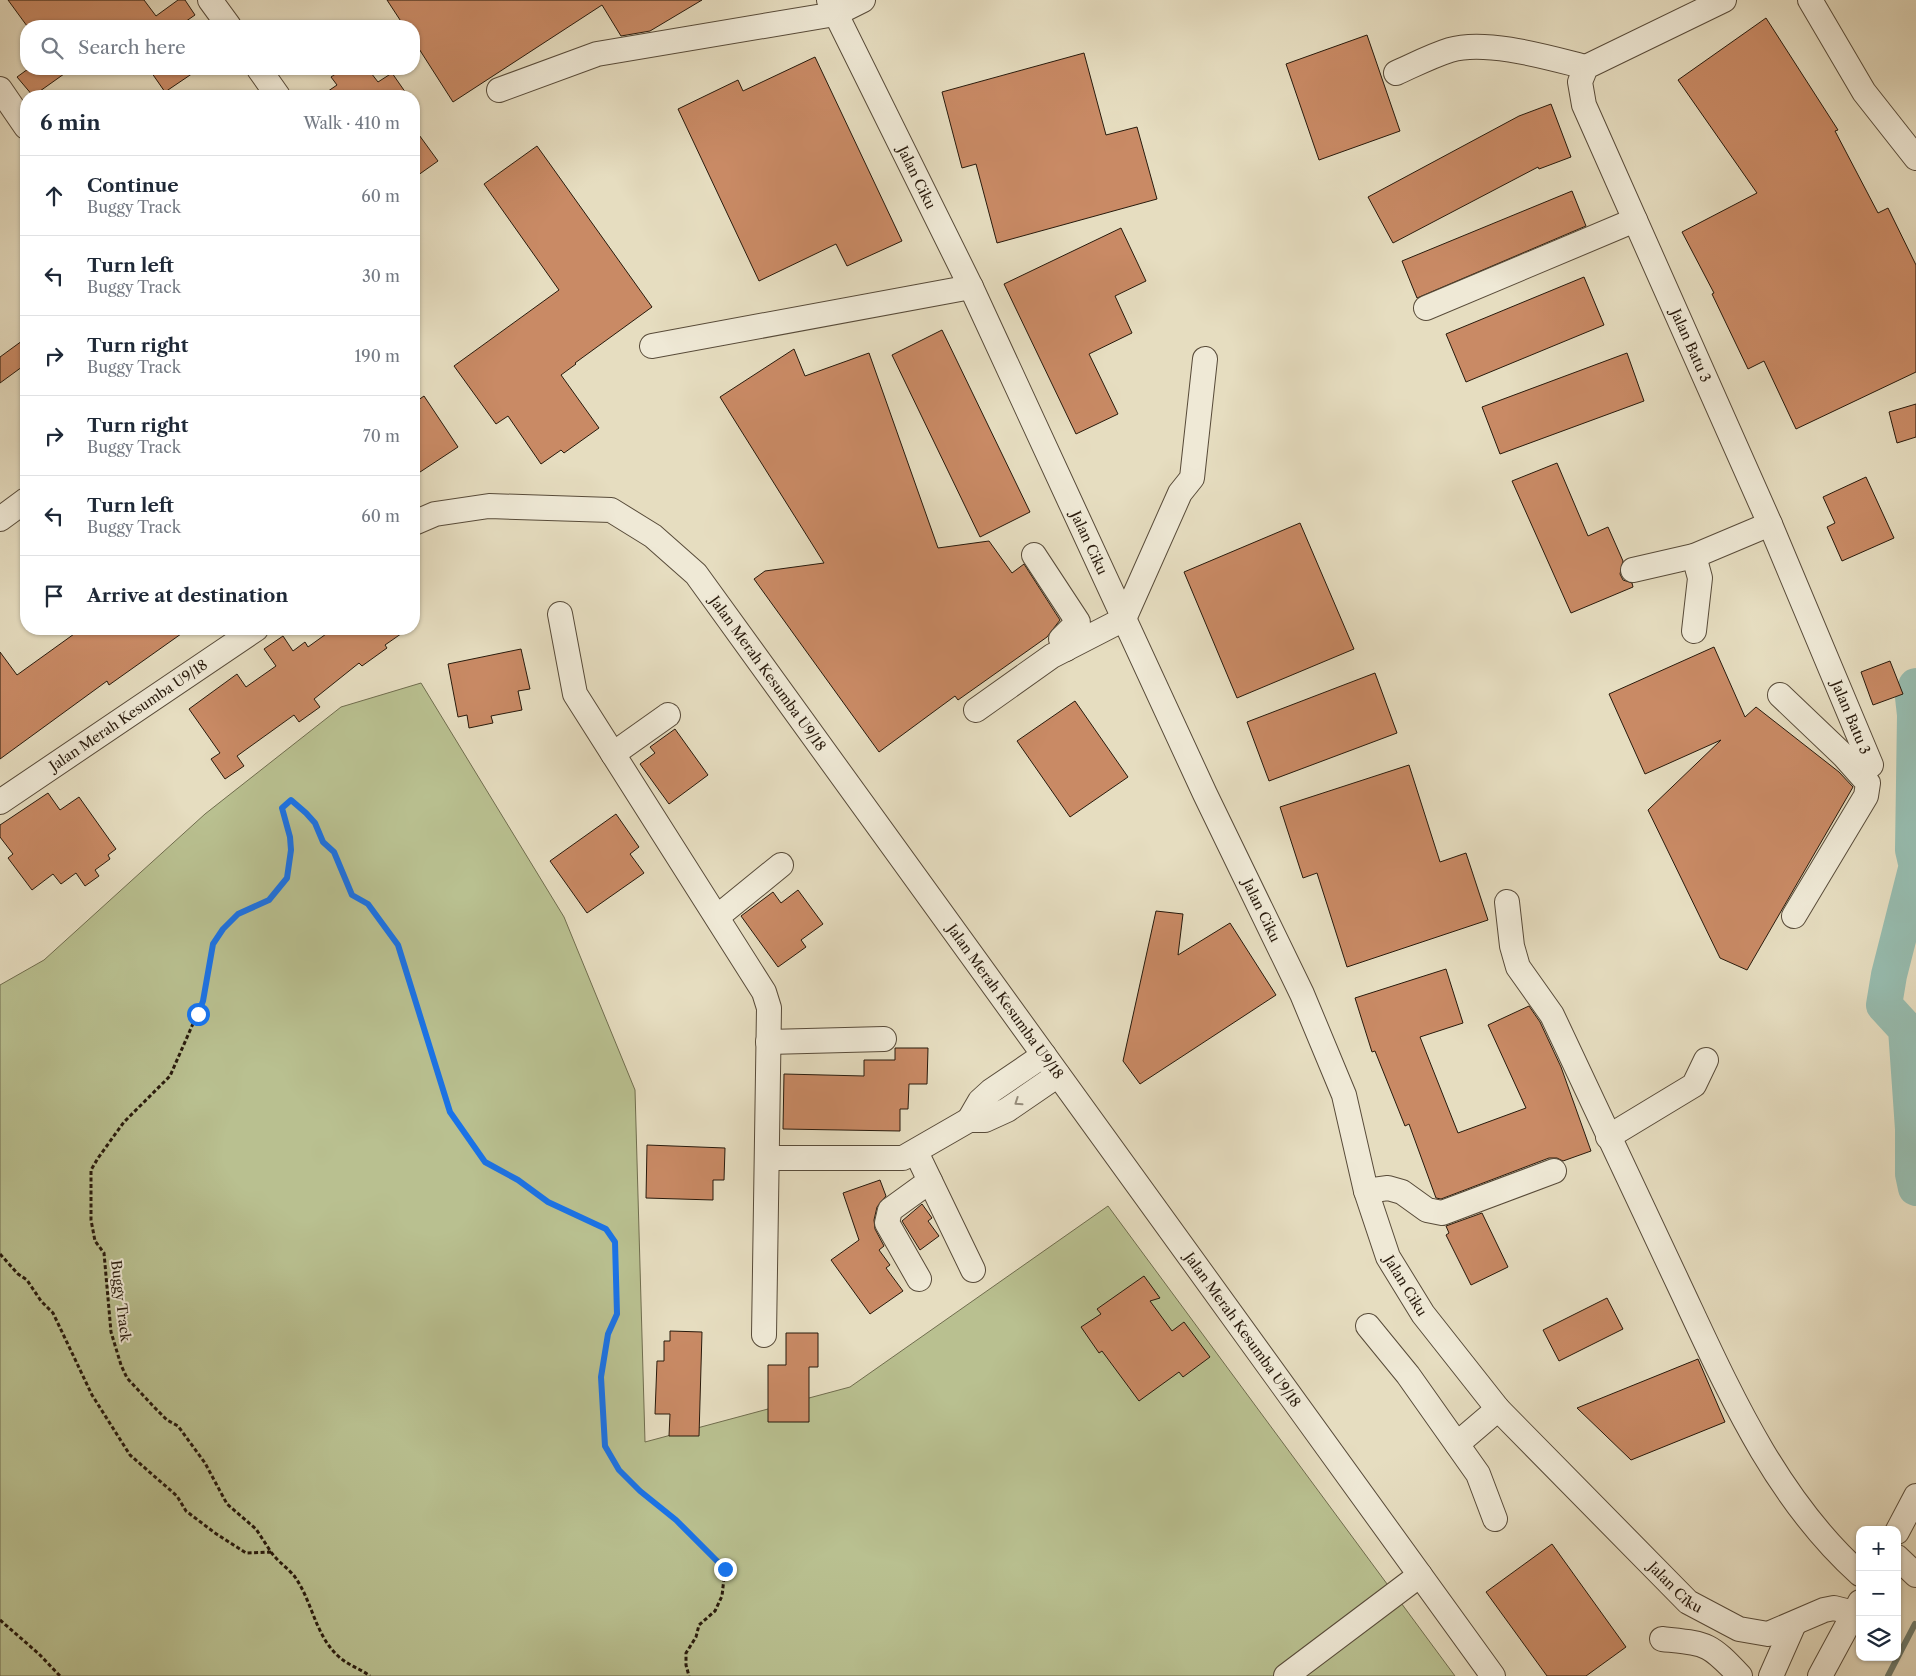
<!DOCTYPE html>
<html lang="en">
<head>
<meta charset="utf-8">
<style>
  body { margin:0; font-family:"Libre Caslon Text",serif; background:#f2f2f3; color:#1f2937 }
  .controls { position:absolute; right:15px; bottom:15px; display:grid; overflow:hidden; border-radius:10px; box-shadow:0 1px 4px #0004 }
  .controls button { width:45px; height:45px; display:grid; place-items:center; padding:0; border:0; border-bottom:1px solid #e0e1e3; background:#fff; color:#1f2937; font:25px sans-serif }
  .stop { position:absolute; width:15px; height:15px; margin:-11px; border:4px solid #1a73e8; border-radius:50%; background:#fff }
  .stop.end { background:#1a73e8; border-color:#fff; box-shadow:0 1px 5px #0008 }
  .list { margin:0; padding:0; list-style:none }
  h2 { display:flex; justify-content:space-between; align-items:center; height:65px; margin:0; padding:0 20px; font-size:21px }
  h2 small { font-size:16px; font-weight:400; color:#747a83 }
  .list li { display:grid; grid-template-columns:32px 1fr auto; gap:15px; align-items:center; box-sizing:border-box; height:80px; padding:0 20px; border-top:1px solid #e0e1e3 }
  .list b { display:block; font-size:19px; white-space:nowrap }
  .list p { margin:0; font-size:16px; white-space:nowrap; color:#747a83 }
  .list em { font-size:16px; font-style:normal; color:#747a83 }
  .icon { flex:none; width:28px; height:28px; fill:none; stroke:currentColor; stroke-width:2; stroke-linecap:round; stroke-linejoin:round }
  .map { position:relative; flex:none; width:1916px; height:1676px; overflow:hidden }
  .search { position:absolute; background:#fff; box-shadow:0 1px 4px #0004; left:20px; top:20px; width:400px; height:55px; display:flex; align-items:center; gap:12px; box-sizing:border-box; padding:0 18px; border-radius:20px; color:#747a83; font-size:19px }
  .panel { position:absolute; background:#fff; box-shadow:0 1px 4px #0004; left:20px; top:90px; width:400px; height:545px; border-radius:20px }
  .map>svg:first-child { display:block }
  .green { fill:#b9c090; stroke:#706d4e }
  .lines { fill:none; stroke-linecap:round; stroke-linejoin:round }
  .stream { stroke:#6b7b6e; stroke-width:6 }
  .river { stroke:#97bcaf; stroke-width:36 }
  .building { fill:#c98a65; stroke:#281a0c }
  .minor-casing { stroke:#584b39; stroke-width:26 }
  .path { stroke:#281a0c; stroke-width:3; stroke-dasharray:4 2.5; stroke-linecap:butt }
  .minor { stroke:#efe9d6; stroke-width:24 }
  .oneway { stroke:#958c7b }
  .route { stroke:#1a73e8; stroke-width:6 }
  .labels { text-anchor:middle; stroke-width:4; stroke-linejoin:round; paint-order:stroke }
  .street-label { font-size:14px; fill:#281a0c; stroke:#efe9d6 }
</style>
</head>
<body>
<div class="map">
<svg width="1916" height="1676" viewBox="0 0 1916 1676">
  <rect width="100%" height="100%" fill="#e6ddc0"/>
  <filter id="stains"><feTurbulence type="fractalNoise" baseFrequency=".004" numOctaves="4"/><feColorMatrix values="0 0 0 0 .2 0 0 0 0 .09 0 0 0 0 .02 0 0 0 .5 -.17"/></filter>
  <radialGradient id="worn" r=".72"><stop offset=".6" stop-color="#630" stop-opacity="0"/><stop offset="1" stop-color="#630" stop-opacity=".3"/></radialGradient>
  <path class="green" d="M421,683L564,917L635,1090L645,1442L850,1387L1108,1206L1455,1676H0V985L44,960L205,814L341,707Z"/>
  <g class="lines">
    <path class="stream" d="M1888,1676L1915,1624"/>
    <path class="river" d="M1916,686L1913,697L1915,715L1913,850L1916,863
      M1916,869L1889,975L1884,1005L1906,1029L1913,1129V1174L1916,1188"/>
  </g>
  <path class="building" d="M8,0H144L156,16L178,0H185L195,15L179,26H27Z
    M387,0H702L650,31L621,36L602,5L453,102L414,41V26H404Z
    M1766,18L1838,130L1835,131L1878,213L1888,208L1916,265V372L1796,429L1764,361L1748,369L1712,294L1714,293L1682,232L1757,193L1678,80Z
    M1367,35L1400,131L1319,160L1286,64Z
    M1084,53L1106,135L1137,127L1157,199L997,243L976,164L962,168L942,92Z
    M815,57L902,241L847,266L836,244L759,281L678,109L738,80L743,91Z
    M28,69H71L33,96L17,77Z
    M149,69H199L165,92Z
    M343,69H368L378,82L392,73L408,96H321L337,85L331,77Z
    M1551,104L1571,157L1539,169L1538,167L1393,243L1368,197L1519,116Z
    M414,128L438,161L414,178Z
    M537,146L652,307L575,363L576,364L561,375L599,428L564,453L561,450L541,464L508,416L496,424L454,366L559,290L484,184Z
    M1572,191L1586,226L1417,298L1402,261Z
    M1121,228L1146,281L1115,296L1132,333L1089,354L1118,414L1076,434L1004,284Z
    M1584,277L1604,325L1466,382L1446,334Z
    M942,330L1030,512L980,537L892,355Z
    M26,338V364L0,383V357Z
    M794,349L805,376L869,353L938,548L989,541L1012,573L1024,564L1060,620L1047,637L958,700L955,696L879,752L754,579L765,571L824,563L720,397Z
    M1627,353L1644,401L1500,454L1482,407Z
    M424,396L458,447L414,476V403Z
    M1916,404V437L1897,443L1889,412Z
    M1557,463L1588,536L1608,527L1623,561L1620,574L1623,580L1632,583L1633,587L1571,613L1512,481Z
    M1866,477L1894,538L1842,561L1827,527L1835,523L1823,497Z
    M1300,523L1354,649L1237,698L1184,572Z
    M81,629H188L109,685L107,681L0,759V652L17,675Z
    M333,629H408L385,645L387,648L362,666L359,663L314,699L320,707L299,722L294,715L237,756L244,766L225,779L211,759L220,753L189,709L237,674L246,687L276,666L264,649L283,636L293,651L305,642L308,647Z
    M1714,647L1745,717L1756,707L1839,772L1853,787L1747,970L1720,958L1648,810L1721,740L1645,774L1609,694Z
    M521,649L530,689L518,691L522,710L491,716L493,723L469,728L467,715L458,717L448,664Z
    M1890,661L1903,694L1873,705L1861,672Z
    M1375,673L1397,733L1269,781L1247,722Z
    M1075,701L1128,777L1070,817L1017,741Z
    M675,729L708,775L669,804L640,764L655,753L650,747Z
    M1409,765L1440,862L1466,853L1488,920L1347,967L1317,873L1303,878L1280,807Z
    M48,793L60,810L79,797L116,849L108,855L110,859L95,870L99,876L85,886L76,873L61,884L53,874L32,890L8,858L13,854L0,837V825Z
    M616,814L639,847L630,854L644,873L587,913L550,861Z
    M798,890L823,924L801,940L806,947L778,967L741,916L773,892L781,903Z
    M1156,911L1183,914L1178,955L1230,923L1276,995L1140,1084L1123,1061Z
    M1446,969L1463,1023L1420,1037L1458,1133L1526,1108L1488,1025L1529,1006L1540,1022L1561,1067L1591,1151L1563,1161L1557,1158H1549L1441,1199L1436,1198L1409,1124L1405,1126L1375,1051L1372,1052L1355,998Z
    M895,1048H928L927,1084H909L908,1109H900V1131L783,1129L784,1074L864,1076V1060H895Z
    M647,1145L725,1148L724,1180H713V1200L646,1198Z
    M880,1180L886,1196L877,1207L874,1220L875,1229L884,1246L879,1250L890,1265L886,1268L903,1291L870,1314L831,1260L859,1240L843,1193Z
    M922,1204L932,1218L928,1221L939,1236L920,1250L902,1221Z
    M1482,1213L1508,1267L1471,1285L1446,1235L1449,1233L1446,1226Z
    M1144,1276L1160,1298L1150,1301L1172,1331L1184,1322L1210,1357L1183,1377L1179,1372L1139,1401L1102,1351L1099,1353L1081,1327L1101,1314L1097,1309Z
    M1607,1298L1623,1329L1559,1361L1543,1330Z
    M670,1331L702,1332L699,1436H669L670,1414H655L657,1361H664V1341H670Z
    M786,1333H818V1367H809V1422H768V1365H786Z
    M1698,1359L1725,1422L1631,1460L1577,1408Z
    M1552,1544L1626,1647L1586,1676H1547L1486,1592Z"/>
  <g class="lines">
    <defs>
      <g id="minor">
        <path d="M210,0L229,26"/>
        <path id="s1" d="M829,0L971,287L1205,794L1302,994L1344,1095L1366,1191L1388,1257L1423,1314L1498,1409L1688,1602L1739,1629L1768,1634L1824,1610L1834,1608L1854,1613"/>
        <path id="s2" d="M1724,0L1586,67L1580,82L1584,105L1770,524L1871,765"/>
        <path d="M1810,0L1864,92L1916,158"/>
        <path d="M259,69L278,96"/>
        <path d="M1396,73C1414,65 1431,56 1450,50C1486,39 1550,58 1586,67"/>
        <path d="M0,89L26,127"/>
        <path d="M499,90L597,54L835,14L863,0"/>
        <path d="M1426,308L1635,220"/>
        <path d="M652,346L971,287"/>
        <path d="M0,519L26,500"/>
        <path id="s3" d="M414,523L435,514L489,506L611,510L653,536L696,574L1493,1676"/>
        <path d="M1034,555L1078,622L1061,639L1066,649"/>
        <path d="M1694,556L1700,578L1694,631"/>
        <path d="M1633,570L1694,556L1770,524"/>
        <path d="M560,614L575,694L764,992L769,1008L764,1335"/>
        <path d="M1780,695L1844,756L1868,783L1866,796L1794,916"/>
        <path d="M976,710L1052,656L1124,619L1180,493L1192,478L1205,359"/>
        <path d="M613,754L668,715"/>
        <path id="s4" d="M0,802L256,629"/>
        <path d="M1507,902L1512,946L1518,967L1552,1015C1594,1105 1636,1195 1679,1285C1727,1387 1774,1497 1860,1574"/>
        <path d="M717,917L781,865"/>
        <path d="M768,1042L884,1039"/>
        <path d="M969,1120L980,1101L991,1091L1044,1055"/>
        <path d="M1608,1137L1694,1085L1706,1060"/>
        <path d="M916,1152L973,1270"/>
        <path d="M767,1158H903L969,1120H985L1007,1110L1058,1075"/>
        <path d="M1366,1191L1388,1188L1402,1192L1427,1210L1442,1213L1554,1171"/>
        <path d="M919,1279L887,1223L890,1210L930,1181"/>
        <path d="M1368,1326L1408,1375L1478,1474L1495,1519"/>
        <path d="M1457,1444L1498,1409"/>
        <path d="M1897,1532L1916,1496"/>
        <path d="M1897,1557L1916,1575"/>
        <path d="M1662,1639C1707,1644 1708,1642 1740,1676"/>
        <path d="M1286,1676L1420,1575"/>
        <path d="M1771,1676L1794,1624"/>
        <path d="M1820,1676L1860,1602"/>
      </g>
    </defs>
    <use href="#minor" class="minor-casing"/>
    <path class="path" d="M0,1254L18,1274L27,1280L41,1301L53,1313L92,1395L130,1455L177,1496L186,1511L215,1533L246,1553L271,1552L256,1529L227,1504L205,1463L178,1426L167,1420L154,1407L127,1378L121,1365L111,1332L104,1253L95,1241L91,1220V1170L98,1158L124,1122L170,1076L203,1001L213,944L223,929L237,914L269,900L287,878L291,850L290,837L282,808L291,800L306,813L315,823L323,842L334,852L352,895L368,904L398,945L450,1112L485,1162L518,1180L548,1202L606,1229L615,1242L617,1314L608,1334L601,1377L605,1446L619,1469L640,1491L676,1520L725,1569L722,1596L715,1611L699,1625L696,1637L686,1653V1665L689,1676
      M271,1552C278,1562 288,1568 295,1577C312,1601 315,1634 337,1655C347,1665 359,1668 370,1676
      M0,1620L39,1654L60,1676"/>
    <use href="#minor" class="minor"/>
  </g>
  <defs><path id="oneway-chevron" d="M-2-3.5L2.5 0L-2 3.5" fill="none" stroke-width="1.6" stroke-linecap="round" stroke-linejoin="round" transform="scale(1.25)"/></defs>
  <use class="oneway" href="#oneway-chevron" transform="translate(1018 1102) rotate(146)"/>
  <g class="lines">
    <path class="route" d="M198,1014L203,1001L213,944L223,929L238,914L269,900L287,878L291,850L290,837L282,808L291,800L306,813L315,823L323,842L334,852L352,895L368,904L398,945L450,1112L485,1162L518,1180L548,1202L606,1229L615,1242L617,1314L608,1334L601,1377L605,1446L619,1470L640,1491L676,1520L725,1569"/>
  </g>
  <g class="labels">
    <g class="street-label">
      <text dy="5" stroke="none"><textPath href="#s1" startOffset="198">Jalan Ciku</textPath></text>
      <text dy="5" stroke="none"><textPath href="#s2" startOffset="456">Jalan Batu 3</textPath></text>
      <text dy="5" stroke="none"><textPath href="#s1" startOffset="602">Jalan Ciku</textPath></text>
      <text dy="5" stroke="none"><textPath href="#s3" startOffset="429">Jalan Merah Kesumba U9/18</textPath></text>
      <text dy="5" stroke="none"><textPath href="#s4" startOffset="155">Jalan Merah Kesumba U9/18</textPath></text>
      <text dy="5" stroke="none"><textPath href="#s2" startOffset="861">Jalan Batu 3</textPath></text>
      <text dy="5" stroke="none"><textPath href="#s1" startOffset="1008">Jalan Ciku</textPath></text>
      <text dy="5" stroke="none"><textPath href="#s3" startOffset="834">Jalan Merah Kesumba U9/18</textPath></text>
      <text dy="5" stroke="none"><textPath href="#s1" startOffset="1412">Jalan Ciku</textPath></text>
      <text transform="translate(121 1301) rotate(83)" y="5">Buggy Track</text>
      <text dy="5" stroke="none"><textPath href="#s3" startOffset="1239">Jalan Merah Kesumba U9/18</textPath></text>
      <text dy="5" stroke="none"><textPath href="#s1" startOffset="1818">Jalan Ciku</textPath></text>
    </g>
  </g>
  <rect width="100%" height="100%" filter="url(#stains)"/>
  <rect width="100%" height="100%" fill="url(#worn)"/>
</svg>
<div class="controls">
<button>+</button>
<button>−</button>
<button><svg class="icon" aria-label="layers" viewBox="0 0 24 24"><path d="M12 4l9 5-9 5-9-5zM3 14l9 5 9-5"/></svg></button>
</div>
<div class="stop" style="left:198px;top:1014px"></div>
<div class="stop end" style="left:725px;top:1569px"></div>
<div class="search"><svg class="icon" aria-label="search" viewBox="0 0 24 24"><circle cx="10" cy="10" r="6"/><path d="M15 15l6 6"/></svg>Search here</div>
<section class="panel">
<h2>6 min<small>Walk · 410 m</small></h2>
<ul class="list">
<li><svg class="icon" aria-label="ahead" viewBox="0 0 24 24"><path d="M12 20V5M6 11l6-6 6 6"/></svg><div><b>Continue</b><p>Buggy Track</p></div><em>60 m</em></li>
<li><svg class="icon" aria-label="left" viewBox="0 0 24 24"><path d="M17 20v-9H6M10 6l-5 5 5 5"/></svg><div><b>Turn left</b><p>Buggy Track</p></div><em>30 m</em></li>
<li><svg class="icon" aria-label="right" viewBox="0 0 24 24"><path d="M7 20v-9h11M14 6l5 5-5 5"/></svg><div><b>Turn right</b><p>Buggy Track</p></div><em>190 m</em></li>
<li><svg class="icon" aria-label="right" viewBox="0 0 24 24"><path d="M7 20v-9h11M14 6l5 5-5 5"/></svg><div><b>Turn right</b><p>Buggy Track</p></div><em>70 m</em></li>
<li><svg class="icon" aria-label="left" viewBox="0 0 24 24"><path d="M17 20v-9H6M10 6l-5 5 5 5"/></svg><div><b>Turn left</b><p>Buggy Track</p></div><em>60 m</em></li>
<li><svg class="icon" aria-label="arrive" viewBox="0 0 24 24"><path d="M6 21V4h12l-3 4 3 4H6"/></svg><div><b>Arrive at destination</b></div></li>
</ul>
</section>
</div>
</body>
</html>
